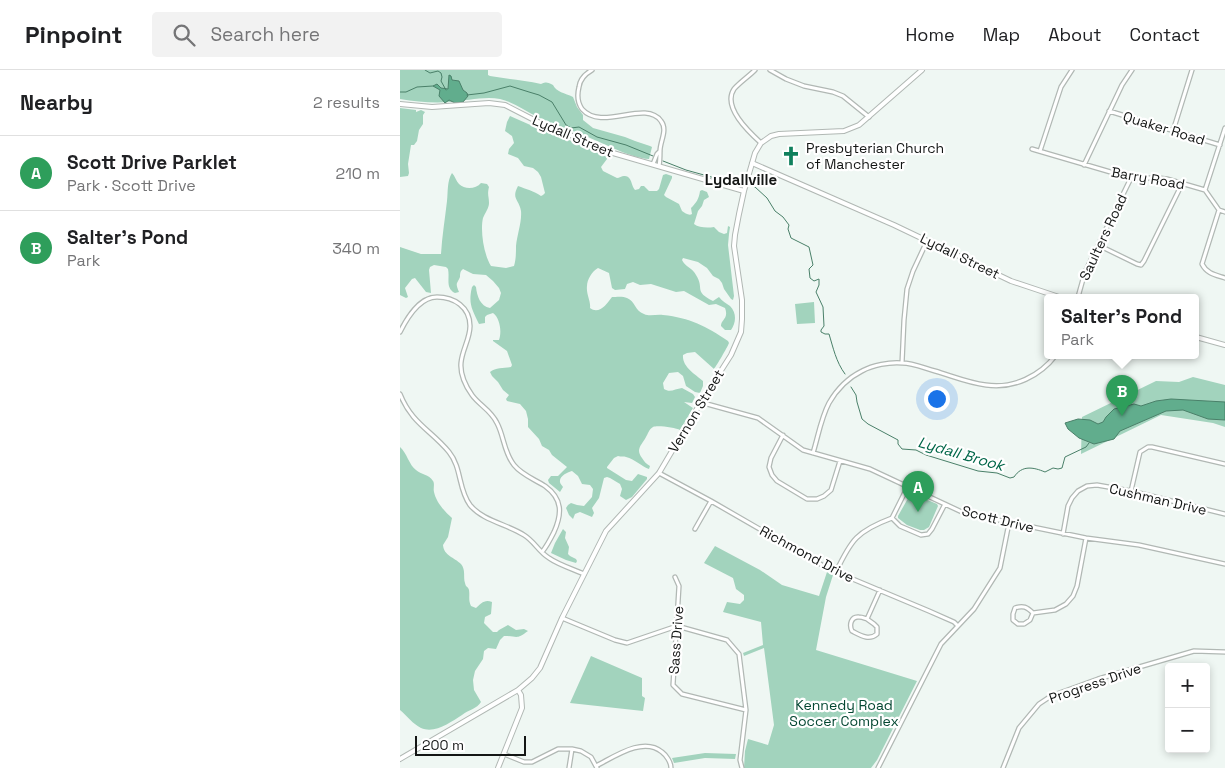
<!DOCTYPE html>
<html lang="en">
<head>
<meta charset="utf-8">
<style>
  body { margin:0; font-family:"Space Grotesk",sans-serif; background:#f2f2f2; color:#202124 }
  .controls { position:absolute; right:15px; bottom:15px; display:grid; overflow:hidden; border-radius:5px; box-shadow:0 2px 8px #0003 }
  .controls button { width:45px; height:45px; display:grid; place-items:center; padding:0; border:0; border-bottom:1px solid #e0e0e0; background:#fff; color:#202124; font:25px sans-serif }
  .scale { position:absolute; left:15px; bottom:12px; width:111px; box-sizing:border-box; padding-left:5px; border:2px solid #141615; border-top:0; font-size:14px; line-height:18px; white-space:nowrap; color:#141615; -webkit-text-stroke:4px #fff; paint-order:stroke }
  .you { position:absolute; left:536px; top:328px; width:18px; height:18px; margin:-12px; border:4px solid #fff; border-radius:50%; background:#1a73e8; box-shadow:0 0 0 8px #1a73e833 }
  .badge { display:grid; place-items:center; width:32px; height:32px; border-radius:50%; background:#11805d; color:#fff; font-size:16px; font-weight:700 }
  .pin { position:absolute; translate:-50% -41px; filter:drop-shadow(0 1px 2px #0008) }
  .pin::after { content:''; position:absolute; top:26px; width:18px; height:15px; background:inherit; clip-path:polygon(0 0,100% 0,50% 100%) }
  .popup { position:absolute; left:644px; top:224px; width:155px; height:65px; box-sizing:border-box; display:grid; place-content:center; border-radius:5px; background:#fff; filter:drop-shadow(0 1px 4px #0005); font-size:16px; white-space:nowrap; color:#757577 }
  .popup b { font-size:19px; color:#202124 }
  .popup::after { content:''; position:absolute; left:50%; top:100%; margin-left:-10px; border:10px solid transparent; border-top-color:#fff }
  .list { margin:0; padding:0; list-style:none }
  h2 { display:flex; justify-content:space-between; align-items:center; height:65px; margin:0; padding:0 20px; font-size:21px }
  h2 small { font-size:16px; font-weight:400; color:#757577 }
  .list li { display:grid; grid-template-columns:32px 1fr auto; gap:15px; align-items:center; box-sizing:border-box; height:75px; padding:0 20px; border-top:1px solid #e0e0e0 }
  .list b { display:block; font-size:19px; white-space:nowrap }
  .list p { margin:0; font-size:16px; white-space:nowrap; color:#757577 }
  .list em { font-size:16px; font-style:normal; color:#757577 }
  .icon { flex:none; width:28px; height:28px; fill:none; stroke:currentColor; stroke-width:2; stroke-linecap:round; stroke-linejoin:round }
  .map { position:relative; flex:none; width:825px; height:698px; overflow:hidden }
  header { display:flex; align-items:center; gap:30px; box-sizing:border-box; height:70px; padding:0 25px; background:#fff; border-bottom:1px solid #e0e0e0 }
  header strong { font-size:24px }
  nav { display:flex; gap:28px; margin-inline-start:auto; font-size:18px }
  .search { width:350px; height:45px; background:#f2f2f2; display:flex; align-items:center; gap:12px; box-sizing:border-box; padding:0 18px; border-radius:5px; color:#757577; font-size:19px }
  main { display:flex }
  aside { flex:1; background:#fff }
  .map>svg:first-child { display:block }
  .green { fill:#a2d3bd }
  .water { fill:#61ad8d; stroke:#4a8069 }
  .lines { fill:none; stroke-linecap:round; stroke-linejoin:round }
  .stream { stroke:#4a8069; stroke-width:1 }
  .minor-casing { stroke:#b1b8b4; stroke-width:5.5 }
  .tertiary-casing { stroke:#b1b8b4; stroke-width:6 }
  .minor { stroke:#fff; stroke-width:3 }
  .tertiary { stroke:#fff; stroke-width:4 }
  .labels { text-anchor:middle; stroke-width:4.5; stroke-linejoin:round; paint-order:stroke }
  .street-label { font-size:14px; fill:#141615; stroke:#fff }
  .poi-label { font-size:14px; fill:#141615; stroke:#fff; text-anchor:start }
  .park-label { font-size:14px; fill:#044732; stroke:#fff }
  .neighbourhood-label { font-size:15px; font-weight:bold; fill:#141615; stroke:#fff }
  .water-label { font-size:15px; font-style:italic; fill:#006749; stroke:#fff }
</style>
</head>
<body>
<header>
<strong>Pinpoint</strong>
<div class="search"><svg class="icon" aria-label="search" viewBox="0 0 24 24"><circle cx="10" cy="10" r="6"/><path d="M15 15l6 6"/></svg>Search here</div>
<nav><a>Home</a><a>Map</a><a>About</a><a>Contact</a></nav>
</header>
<main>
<aside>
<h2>Nearby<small>2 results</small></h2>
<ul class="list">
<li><span class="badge" style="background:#2e9e5b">A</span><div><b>Scott Drive Parklet</b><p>Park · Scott Drive</p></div><em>210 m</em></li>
<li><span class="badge" style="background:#2e9e5b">B</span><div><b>Salter's Pond</b><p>Park</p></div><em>340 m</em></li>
</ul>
</aside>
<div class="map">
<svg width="825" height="698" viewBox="0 0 825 698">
  <rect width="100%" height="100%" fill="#eff7f3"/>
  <path class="green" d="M0,0H88V5L90,6C107,9 124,10 141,14C147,12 146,12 153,15C156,22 165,23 173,27L177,37L183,45V50L193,58L225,67L235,71L250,76L252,77L249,89C231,88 205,74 188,67C172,60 154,55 138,47C125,41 114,32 100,29C84,26 66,31 50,32C33,33 17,32 0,29Z
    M0,38L16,40V42L21,40L25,42L23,45V54L19,60L17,71L14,75H11L8,94L9,103L8,106L0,107Z
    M110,46L144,61L180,74L206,86L207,89L201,97L203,101L217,108C219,108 222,106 224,106C232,105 231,116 235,120L239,119L241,116H244L249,121H257L259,119L263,105L266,104L272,106V108L264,125L266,127L279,134L282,141C285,143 289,146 292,144L291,138C296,133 299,129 300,121L302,120L307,122L309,127L304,130L302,136L298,141L294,154C299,158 308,158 314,157L319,162L324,164L327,163L328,156L330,157L329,164L328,175L334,226L333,230L331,229L324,219L322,213L319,209L313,206L307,198L298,192L283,188L282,190C285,197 293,198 296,205C305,219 293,221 313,231L319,227C322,231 326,233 330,236C337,243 336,253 331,260H325L321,256C321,249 329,249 325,238L316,234L309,235L284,221L276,222L251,214L240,215L233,212L227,214L225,219L215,220L212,218L209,203L198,198C192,201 187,210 187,216C186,224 191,231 190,238C199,245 207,234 212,227C216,227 223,226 227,228C235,231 235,241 244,244C250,247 256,244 263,245C290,248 306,256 328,271L329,273C327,278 317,295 314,299L295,282L287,283L283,285C282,297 295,304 303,311V316L300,323L295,322L286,316L283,306L278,302L269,303L263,313L264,319C270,323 275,319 282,318L293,324L295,327L292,333L284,332L293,338L280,360C276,358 258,355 253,357C249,359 248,364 246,367C242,375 235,379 242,388C244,391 246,394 250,396L249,399C242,397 235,389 226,387C224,386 221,387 218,386L214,388L207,397V398L226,410L232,411L238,404L247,407V409L232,427L226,430L220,426L222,419L220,414L210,408L207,407L204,408L199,428L192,438L194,443L192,447L180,442L175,444L173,449L169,445L166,438L168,435L171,433L177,435L184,436L192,427L193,419L190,415L182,414L178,406L172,401C168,402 159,406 160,412C160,414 162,415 163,417L160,422L149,413L148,410L151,406H158L167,397L152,385L149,380L142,376L139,369L128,357V349L126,341L120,334L107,331L106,329L109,325L103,320L98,312L92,306L90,302C96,297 104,298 111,297L112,295L107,281L93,271V270H99C102,262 100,248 93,243L87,245L85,247V253L79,254C72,239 68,234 72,217L74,215L76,217C77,226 80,236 90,238L99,230L101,223L99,218L93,211L86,205L73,204L63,199L61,201C60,203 60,205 60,207C57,214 55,213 59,222L55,223C45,218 50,208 48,199L46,197L34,195L30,197L29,200L31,223L26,222L15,208L12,209L5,218L8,227L6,228L0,225V177L21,184H41C42,166 45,149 47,131C48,121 47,111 52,103C55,106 56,111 59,114C65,120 76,119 81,113L87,114L89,117C87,125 89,126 89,133C89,138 85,143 83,148C80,161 84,185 91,196L106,198L114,196C116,189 116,183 116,176C117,165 122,152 121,141C119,129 111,129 118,116C126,119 134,121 141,126L143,125L145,123L141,107L138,102L133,98L124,96L118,88L108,84L109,79L114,73L112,66L105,61L107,52Z
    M414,232L415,253L397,254L395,234Z
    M793,307L825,315V357L813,353L761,345L681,384L682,347L756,311L779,312Z
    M0,377C7,383 9,395 16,400C21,405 29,404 33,411C35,414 33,418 34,422C36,432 45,442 52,448L48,467L43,475C44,486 54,487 61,494C66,500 63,507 65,513C66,518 68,516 69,520C70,526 68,530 71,536L76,538C81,534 84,529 92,532L91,544L85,547L84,553L93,562H97L99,560L108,555L116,560L124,559L128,561C116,570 118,566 104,566L100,570L96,579L88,578L84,581L83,589L75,601L73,610L74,620L81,632C77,639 68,640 62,645C51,652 35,664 21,658C13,654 7,646 0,640Z
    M511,423L537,434L538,436L529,457L524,460H520L507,455L498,448V446Z
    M163,459L166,462L165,468L169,477L168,484L170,486L176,489L177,491L176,493L166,490L151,483L155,473Z
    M315,476L360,500L382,515L419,526L427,502L433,505L426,527L416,580L517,611L477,690L471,698H344L345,681L348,669L368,675L374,655L364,578L344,586L343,583L363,575L361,552L323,542L327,532L340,534L344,530V525L336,519L333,508L304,493Z
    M191,586L242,608V626L245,628L243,641L170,633Z
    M305,683L336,684L335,689L305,688L274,693L272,688Z"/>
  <path class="water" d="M49,5L51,6L52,10L59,11L63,20L67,23L68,26L63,32L55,33L49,30L45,33L39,26L40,20L33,16L37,14L41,18L48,19Z
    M771,329L825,332V350L808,349L783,340L766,341L720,361L714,369L694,374L679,368L668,359L665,353L678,349L690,350L698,354L703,352L706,347L714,339L734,334L741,336L756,331Z"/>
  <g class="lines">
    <path class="stream" d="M25,0L30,3L38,1L41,3L42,7L41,11L46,20
      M0,22H6L17,17L33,16
      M67,25L84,23L110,16L129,22L139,25L152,32L166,55L171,58L179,57L197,67L226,75L253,86
      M263,91L286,100L322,110H332L340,111L355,117L367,128L375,141L383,147L389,155L388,159L391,168L409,177L413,195L409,199L410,208L414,211L419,209V215L416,222L423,237L424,256L421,260V262L425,264H429C433,277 436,292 445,304
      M451,317L456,325L457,332L462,349L468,354L498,370V374L502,379L516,380L526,385L578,401L597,403L610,408L614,407C622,395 633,397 645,402L653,398L658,399L662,398L665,387L686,377L689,373"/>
    <defs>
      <path id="minor" d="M192,0C185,4 180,9 179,17C177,25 177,32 182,39C202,62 245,29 261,51C268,60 260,71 260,81C260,87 260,91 259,96
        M355,0C348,7 340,12 334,19C322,37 349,62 361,73
        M370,0L386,9L404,16L433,22L443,26L469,47
        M709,41L820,75
        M773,61L792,0
        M632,79L731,108H759L767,109L805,120L819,140L825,142
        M640,81L661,17L672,0
        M253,94L257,84L260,81
        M684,95L722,15L732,0
        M805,120L825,58
        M819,140L802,194C807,204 816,205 825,208
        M698,175L737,194L741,195L744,191L782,114
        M678,227L685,202L731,108
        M0,262C7,248 19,227 37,227C54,227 70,237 70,256C70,269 62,280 61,293C60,305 65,315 72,325C79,335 91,340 97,353C104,366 104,383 114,395C122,405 134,409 145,416C163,429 162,444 154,462C150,470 147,476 142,482
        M502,293L504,250L507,219L513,201L527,171
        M0,324C12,354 31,360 49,382C62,398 58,419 70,435C83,451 107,454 124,465C134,471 139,482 149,488C159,495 173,499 184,504
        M301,332L307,334L358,348L403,380L470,399L564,443L686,468L739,475L825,494
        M383,365L371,388L369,397L372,405L377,411L407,429H417L424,426L431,420L440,391
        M413,383C418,367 421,348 429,333C437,319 448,308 462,301C473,295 489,292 502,293C513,293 524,298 535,301C552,306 569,313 586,315C614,319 640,306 656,285
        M259,403L311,431L422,495L436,502L529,541L554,552L558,556
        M731,421L740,382L748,377H752L825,394
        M492,448L500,456L521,465L528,464L532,459L545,434
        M295,459L311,431
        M663,464L668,436L672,428L678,421L687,416L697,415L731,421L825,444
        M436,502C451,470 457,461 492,448L508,416
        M275,507L279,516L273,615L282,624L346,640
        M633,543L630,550L624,554H618L613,550V544L615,538C623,535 627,537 633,543L655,540L666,534L673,526L677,516L686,468
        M162,548L215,570L227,573L277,556L327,570L339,584L346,640L340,690L342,698
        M467,549L474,554L477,557V564C469,571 460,565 452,561C449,555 451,546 459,547C462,547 464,548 467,549L480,520
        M104,684L124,692H132L158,679H172L181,681L191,687L197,698
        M196,696C214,687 243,666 262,682C266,685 271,692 271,698
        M169,698L172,679
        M478,698L541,574L574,539L600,498L609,453
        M603,698L619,658L639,634L651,626L698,609L794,581L825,582"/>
      <path id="tertiary" d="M0,34L32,37L89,33L105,35L142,54L183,70L213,83L344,121
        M352,93L494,155L611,211L659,227
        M796,267L825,275
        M0,689L118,620L132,608L140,598L162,548L206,461L259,403L301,332L331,285L341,262L342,249V230L334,176L335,165L339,144L344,121L355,83L361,73L371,66L379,64L444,61L459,55L522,0
        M98,698L122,638L121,625L118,620"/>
    </defs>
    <use href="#minor" class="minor-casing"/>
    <use href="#tertiary" class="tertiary-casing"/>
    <use href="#minor" class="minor"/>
    <use href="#tertiary" class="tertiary"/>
  </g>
  <defs>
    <symbol id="church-bare" viewBox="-9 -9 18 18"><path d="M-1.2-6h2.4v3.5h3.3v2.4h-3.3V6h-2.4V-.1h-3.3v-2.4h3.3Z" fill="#11805d" stroke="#fff" stroke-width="2.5" paint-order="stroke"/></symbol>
  </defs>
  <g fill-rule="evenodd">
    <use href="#church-bare" x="377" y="72" width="28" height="28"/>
  </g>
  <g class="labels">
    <g class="street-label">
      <text transform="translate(764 58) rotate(17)" y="5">Quaker Road</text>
      <text transform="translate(173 66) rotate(23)" y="5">Lydall Street</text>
      <text transform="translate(748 108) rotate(10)" y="5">Barry Road</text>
      <text transform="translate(703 167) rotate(-65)" y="5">Saulters Road</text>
      <text transform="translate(560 186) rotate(26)" y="5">Lydall Street</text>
      <text transform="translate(296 341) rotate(-59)" y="5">Vernon Street</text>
      <text transform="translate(758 429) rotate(13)" y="5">Cushman Drive</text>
      <text transform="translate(598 449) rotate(14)" y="5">Scott Drive</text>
      <text transform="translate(407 484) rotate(28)" y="5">Richmond Drive</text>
      <text transform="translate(276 570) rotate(-86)" y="5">Sass Drive</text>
      <text transform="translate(695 613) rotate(-19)" y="5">Progress Drive</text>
    </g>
    <g class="poi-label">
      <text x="406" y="83">Presbyterian Church<tspan x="406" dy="16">of Manchester</tspan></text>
    </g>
    <g class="park-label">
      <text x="444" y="640">Kennedy Road<tspan x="444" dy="16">Soccer Complex</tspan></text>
    </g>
    <g class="neighbourhood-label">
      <text x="341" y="115">Lydallville</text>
    </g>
    <g class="water-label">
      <text transform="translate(561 384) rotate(16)" y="5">Lydall Brook</text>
    </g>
  </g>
</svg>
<div class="controls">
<button>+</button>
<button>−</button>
</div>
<div class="scale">200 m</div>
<div class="you"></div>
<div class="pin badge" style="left:518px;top:442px;background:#2e9e5b">A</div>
<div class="pin badge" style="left:722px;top:346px;background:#2e9e5b">B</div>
<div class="popup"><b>Salter's Pond</b>Park</div>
</div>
</main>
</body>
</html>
